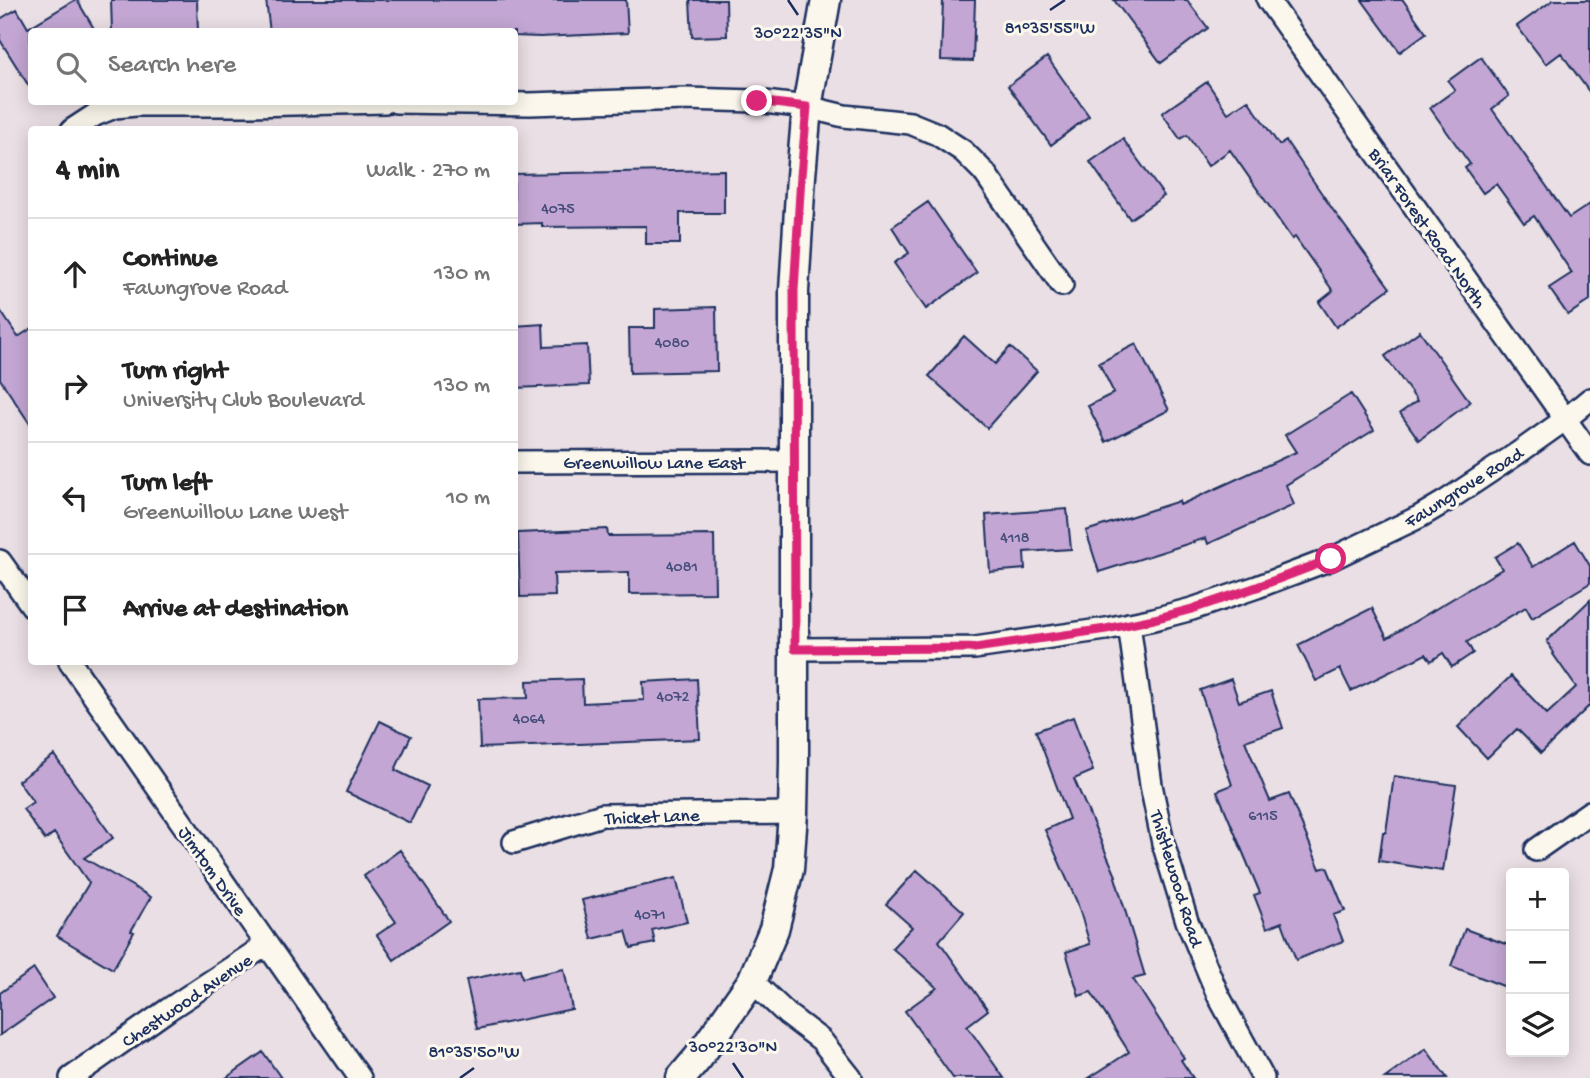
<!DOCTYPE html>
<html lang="en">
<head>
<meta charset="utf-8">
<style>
  body { margin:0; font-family:"Gochi Hand",sans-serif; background:#f6f6f6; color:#222 }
  .controls { position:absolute; right:21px; bottom:21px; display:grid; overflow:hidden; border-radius:7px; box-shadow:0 4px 18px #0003 }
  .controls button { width:63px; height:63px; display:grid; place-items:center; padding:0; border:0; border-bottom:2px solid #e0e0e0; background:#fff; color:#222; font:35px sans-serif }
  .stop { position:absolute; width:21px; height:21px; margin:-16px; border:5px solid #db2777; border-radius:50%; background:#fff }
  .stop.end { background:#db2777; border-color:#fff; box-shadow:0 2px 7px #0008 }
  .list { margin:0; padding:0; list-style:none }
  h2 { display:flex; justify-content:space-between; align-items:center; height:91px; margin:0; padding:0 28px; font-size:30px }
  h2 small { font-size:23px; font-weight:400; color:#767676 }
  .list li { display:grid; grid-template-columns:46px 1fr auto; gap:21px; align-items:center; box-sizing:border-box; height:112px; padding:0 28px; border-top:2px solid #e0e0e0 }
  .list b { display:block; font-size:26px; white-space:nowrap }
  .list p { margin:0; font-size:23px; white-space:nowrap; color:#767676 }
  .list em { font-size:23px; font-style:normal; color:#767676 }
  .icon { flex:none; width:38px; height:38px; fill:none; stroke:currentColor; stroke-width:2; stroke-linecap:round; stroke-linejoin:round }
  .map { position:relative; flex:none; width:1590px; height:1078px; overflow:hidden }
  .search { position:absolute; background:#fff; box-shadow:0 4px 18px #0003; left:28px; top:28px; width:490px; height:77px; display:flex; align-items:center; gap:18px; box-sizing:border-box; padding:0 24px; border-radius:7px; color:#767676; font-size:26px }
  .panel { position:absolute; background:#fff; box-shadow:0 4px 18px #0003; left:28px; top:126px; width:490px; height:539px; border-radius:7px }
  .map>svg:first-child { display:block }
  .building { fill:#c3a6d3; stroke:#1b2f5e; stroke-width:2 }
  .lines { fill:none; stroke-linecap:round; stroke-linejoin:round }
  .minor-casing { stroke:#1b2f5e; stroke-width:26 }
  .tertiary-casing { stroke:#1b2f5e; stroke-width:33 }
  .minor { stroke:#fbf7ec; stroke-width:21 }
  .tertiary { stroke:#fbf7ec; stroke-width:28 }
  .route { stroke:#db2777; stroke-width:9 }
  .ticks { fill:none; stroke:#1b2f5e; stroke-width:2.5 }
  .labels { text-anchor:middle; stroke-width:6; stroke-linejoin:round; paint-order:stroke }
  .number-label { font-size:16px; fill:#454d7b }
  .street-label { font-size:19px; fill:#1b2f5e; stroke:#fbf7ec }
  .ticks-label { font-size:18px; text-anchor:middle; fill:#1b2f5e; stroke:#fbf7ec; stroke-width:6; stroke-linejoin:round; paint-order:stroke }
</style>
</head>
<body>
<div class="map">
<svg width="1590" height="1078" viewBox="0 0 1590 1078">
  <rect width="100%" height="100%" fill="#eadfe4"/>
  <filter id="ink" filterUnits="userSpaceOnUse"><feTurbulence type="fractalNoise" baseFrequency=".0143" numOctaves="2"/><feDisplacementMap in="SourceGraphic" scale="14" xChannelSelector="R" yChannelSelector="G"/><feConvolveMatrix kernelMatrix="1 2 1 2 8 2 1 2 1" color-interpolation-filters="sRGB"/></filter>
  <g filter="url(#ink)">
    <path class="building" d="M75,0H77L96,32H30L32,91L0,40V19L17,9L28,28Z
      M111,0H197L198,32H112Z
      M266,0H626L628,33L540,37L514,36V32H270Z
      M690,0H726L727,36L692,37Z
      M943,0H975L973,61L941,60Z
      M1114,0H1187L1208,28L1161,63Z
      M1362,0H1403L1426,33L1400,52Z
      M1553,0H1590V93L1561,53L1546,64L1517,26Z
      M1047,57L1089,116L1051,145L1008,86Z
      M1481,57L1509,96L1492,109L1569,218L1590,204V300L1568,315L1549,288L1572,273L1534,216L1524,223L1496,184L1483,193L1465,168L1470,164L1430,108L1455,90L1448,81Z
      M1207,82L1228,113L1248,100L1279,145L1286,141L1333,210L1390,288L1336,327L1319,302L1333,291L1295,237L1292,239L1230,150L1208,166L1187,135L1180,139L1162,113Z
      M1123,139L1164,196L1130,219L1090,162Z
      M724,170V213H680V244H646V226L542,227V223L514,224V174Z
      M928,202L977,273L926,309L894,263L909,253L892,227Z
      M716,307L717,371L630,373L629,328H655V309Z
      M0,310L18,337L32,328V427L0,379Z
      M543,324L544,347L587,345L589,385L514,388V326Z
      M1420,331L1470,402L1419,440L1400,413L1417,401L1385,356Z
      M964,336L995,364L1010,347L1037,371L987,428L929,376Z
      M1136,344L1169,410L1106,442L1088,406L1114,393L1099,363Z
      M1351,394L1374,430L1286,485L1294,505L1208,544L1206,538L1099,572L1086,531L1179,501L1180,505L1296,452L1285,435Z
      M1067,509L1071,549L1024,552L1025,569L990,572L986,515Z
      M607,529L608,536L714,535L715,593L629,594V572L554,574L555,596L520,597L518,533Z
      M1575,541L1590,566V583L1532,618L1526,607L1467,642L1473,653L1452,667L1443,653L1431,661L1426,654L1351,691L1340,669L1316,681L1298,645L1372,608L1387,638L1502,569L1495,557L1518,543L1533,567Z
      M1590,600V708L1589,706L1541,753L1517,729L1487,758L1458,727L1511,676L1547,714L1576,687L1553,654L1554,653L1547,641Z
      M582,679L583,703L644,700L643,682L697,679L700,739L480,748L478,699L528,698L527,681Z
      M1231,679L1239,702L1271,691L1283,728L1245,741L1270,801L1289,794L1320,869L1327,867L1345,911L1333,915L1343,941L1296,960L1282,922L1267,928L1254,895L1260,893L1217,791L1232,785L1200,690Z
      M1073,717L1093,771L1074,779L1116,876L1115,877L1145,976L1133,979L1184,1058L1181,1060L1193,1078H1089L1129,1052L1091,992L1079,996L1066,952L1090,944L1077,902L1045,830L1069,819L1036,731Z
      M380,721L411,736L395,770L428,786L410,823L346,792Z
      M54,755L113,838L84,858L151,897L131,931L134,932L113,969L57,936L89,883L54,833L45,840L23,809L33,802L18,781Z
      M1394,776L1456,785L1443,871L1379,861L1383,832H1386Z
      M400,850L449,921L394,960L377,935L396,922L364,876Z
      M917,870L964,912L939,941L988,1010L967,1026L1004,1078H953L905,1011L937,988L892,948L912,927L886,904Z
      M676,878L687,922L652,930L655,943L631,948L626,931L592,939L582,900Z
      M1465,929L1511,946V989L1451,966Z
      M34,969L53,998L0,1035V993Z
      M520,969L522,978L564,969L572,1009L477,1029L466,980Z
      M1426,1049L1447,1078H1385Z
      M263,1052L281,1078H226Z"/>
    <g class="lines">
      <defs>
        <path id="minor" d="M1268,0L1590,454
          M396,102L530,104L685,99L756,101L807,107L844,116L910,123L937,134L963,151L984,172L1062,285
          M72,130L95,115L115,107L136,105H249L385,102
          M514,462L794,461
          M0,561L32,606
          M1129,624L1151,785L1163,843L1187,921L1218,995L1263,1078
          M795,649L975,648L1106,629L1154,619L1192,609L1257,587L1331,559L1419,517L1446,501L1518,453L1566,419L1590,399
          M70,662L360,1078
          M514,842L602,815L793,813
          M1536,850L1590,812
          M752,981L788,1015L821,1040L851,1078
          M71,1078L169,1009L266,945"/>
        <path id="tertiary" d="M681,1078L698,1058L752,981L774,929L789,869L793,813L794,762V291L801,176L807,107L826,0"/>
      </defs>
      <use href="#minor" class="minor-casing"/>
      <use href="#tertiary" class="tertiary-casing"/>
      <use href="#minor" class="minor"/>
      <use href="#tertiary" class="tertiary"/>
    </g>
  </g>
  <g class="lines" filter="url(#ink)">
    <path class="route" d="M757,101L807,107L801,176L794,291L795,649L975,648L1106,629L1154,619L1192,609L1257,587L1331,559"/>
  </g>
  <path class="ticks" d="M788,0L798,15M1050,10L1065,0M733,1063L743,1078M460,1078L474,1068"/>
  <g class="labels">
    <g class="number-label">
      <text x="558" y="213">4075</text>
      <text x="672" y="347">4080</text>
      <text x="1015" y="542">4118</text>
      <text x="682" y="571">4081</text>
      <text x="673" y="701">4072</text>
      <text x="529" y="723">4064</text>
      <text x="1263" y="820">6115</text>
      <text x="650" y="919">4071</text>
    </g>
    <g class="street-label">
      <text transform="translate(1429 227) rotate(55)" y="7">Briar Forest Road North</text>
      <text x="654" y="468">Greenwillow Lane East</text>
      <text transform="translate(1463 486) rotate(-32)" y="7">Fawngrove Road</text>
      <text transform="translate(652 815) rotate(-2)" y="7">Thicket Lane</text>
      <text transform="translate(214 870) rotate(55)" y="7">Jimtom Drive</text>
      <text transform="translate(1178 878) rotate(73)" y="7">Thistlewood Road</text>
      <text transform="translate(186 999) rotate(-34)" y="7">Chestwood Avenue</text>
    </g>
  </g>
  <g class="ticks-label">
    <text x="1050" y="33">81°35'55"W</text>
    <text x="798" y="38">30°22'35"N</text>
    <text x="733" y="1052">30°22'30"N</text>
    <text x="474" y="1057">81°35'50"W</text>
  </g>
</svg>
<div class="controls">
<button>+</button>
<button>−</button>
<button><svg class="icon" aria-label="layers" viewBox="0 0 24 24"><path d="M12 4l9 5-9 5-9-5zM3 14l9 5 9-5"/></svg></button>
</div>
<div class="stop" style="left:1331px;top:559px"></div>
<div class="stop end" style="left:757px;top:101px"></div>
<div class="search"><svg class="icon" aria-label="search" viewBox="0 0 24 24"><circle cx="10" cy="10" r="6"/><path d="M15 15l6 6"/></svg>Search here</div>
<section class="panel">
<h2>4 min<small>Walk · 270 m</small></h2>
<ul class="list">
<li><svg class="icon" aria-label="ahead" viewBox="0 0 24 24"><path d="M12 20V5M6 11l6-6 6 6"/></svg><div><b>Continue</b><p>Fawngrove Road</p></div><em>130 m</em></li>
<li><svg class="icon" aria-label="right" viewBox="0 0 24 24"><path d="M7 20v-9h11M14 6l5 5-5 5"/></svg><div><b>Turn right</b><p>University Club Boulevard</p></div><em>130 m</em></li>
<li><svg class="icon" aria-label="left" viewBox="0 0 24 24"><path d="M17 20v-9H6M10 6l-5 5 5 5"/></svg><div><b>Turn left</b><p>Greenwillow Lane West</p></div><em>10 m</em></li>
<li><svg class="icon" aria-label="arrive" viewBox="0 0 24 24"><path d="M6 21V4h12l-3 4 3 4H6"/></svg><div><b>Arrive at destination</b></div></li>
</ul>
</section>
</div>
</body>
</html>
